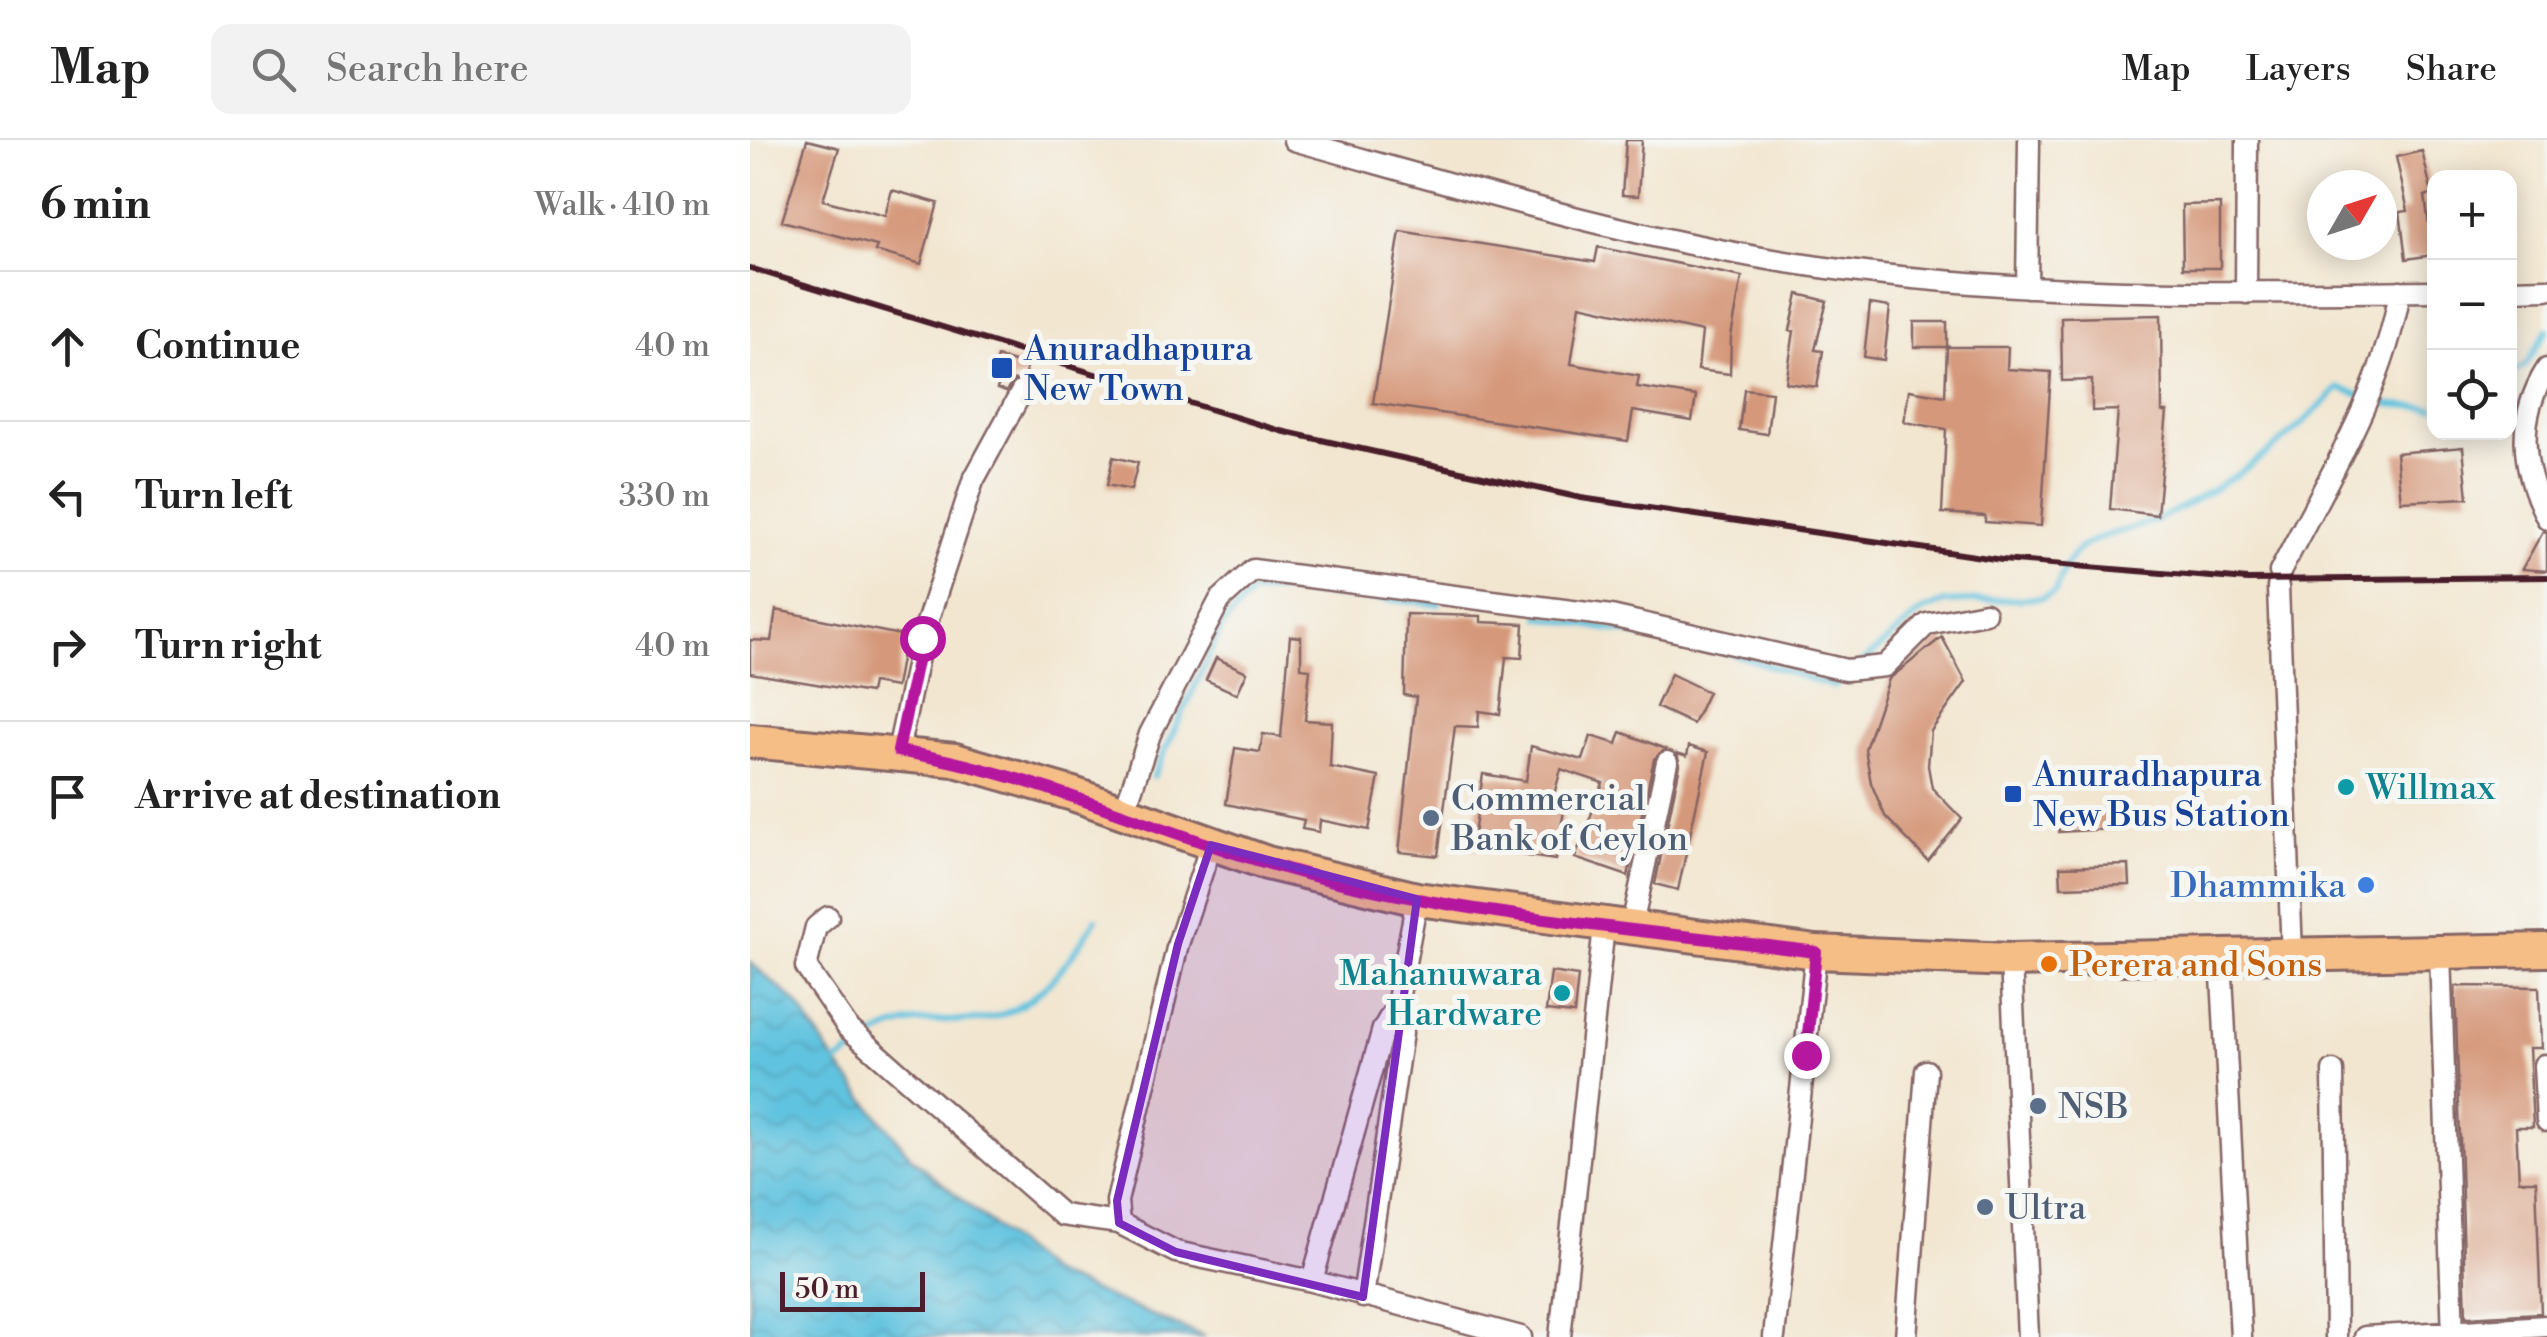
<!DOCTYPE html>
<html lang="en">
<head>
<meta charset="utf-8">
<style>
  body { margin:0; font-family:"Libre Bodoni",serif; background:#f2f2f2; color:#222 }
  .controls { position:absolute; right:30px; top:30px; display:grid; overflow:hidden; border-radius:20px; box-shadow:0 5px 25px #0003 }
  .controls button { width:90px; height:90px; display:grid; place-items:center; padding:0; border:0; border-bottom:2px solid #e0e0e0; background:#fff; color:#222; font:50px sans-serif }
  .compass { position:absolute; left:1557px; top:30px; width:90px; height:90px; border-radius:50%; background:#fff; box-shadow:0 5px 25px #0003; rotate:51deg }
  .scale { position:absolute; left:30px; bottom:25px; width:145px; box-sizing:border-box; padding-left:10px; border:5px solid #4a1f2b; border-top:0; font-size:28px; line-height:35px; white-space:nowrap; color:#4a1f2b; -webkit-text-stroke:8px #f6f6f2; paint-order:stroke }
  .stop { position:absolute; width:30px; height:30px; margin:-22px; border:8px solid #b5179e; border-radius:50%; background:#fff }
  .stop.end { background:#b5179e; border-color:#fff; box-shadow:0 2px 10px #0008 }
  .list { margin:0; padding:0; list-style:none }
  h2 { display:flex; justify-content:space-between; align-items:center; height:130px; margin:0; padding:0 40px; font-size:42px }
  h2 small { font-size:32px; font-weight:400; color:#767676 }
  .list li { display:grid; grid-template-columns:65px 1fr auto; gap:30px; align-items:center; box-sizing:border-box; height:150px; padding:0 40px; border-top:2px solid #e0e0e0 }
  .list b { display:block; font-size:38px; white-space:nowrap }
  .list em { font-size:32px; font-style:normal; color:#767676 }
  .icon { flex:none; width:55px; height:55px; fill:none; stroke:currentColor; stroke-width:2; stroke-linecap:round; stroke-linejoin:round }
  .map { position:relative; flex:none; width:1797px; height:1197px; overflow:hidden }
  header { display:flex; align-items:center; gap:60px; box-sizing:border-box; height:140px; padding:0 50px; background:#fff; border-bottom:2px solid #e0e0e0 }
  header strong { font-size:48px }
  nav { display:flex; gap:55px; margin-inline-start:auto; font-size:35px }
  .search { width:700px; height:90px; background:#f2f2f2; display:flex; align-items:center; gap:25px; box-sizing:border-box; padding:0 35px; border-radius:20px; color:#767676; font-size:38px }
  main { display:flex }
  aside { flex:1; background:#fff }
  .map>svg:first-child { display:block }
  .water { fill:url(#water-waves); stroke:#567185; stroke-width:2.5 }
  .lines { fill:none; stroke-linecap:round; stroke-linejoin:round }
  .stream { stroke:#61c3df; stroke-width:6 }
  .building { fill:#d5987a }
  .minor-casing { stroke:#856565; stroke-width:25 }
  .primary-casing { stroke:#856565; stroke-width:38 }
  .minor { stroke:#fff; stroke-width:20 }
  .primary { stroke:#f6be87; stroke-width:32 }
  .rail { stroke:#4a1f2b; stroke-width:6 }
  .route { stroke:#b5179e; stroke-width:12 }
  .marked { fill:#7b2cbf; fill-opacity:0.2; stroke:#7b2cbf; stroke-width:8; stroke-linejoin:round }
  .transit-dot { fill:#1a4fb4; stroke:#f6f6f2; stroke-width:4 }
  .culture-dot { fill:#0f9aa8; stroke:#f6f6f2; stroke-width:4 }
  .service-dot { fill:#5c6f8a; stroke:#f6f6f2; stroke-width:4 }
  .shop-dot { fill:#3f7fe0; stroke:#f6f6f2; stroke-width:4 }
  .food-dot { fill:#e8710a; stroke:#f6f6f2; stroke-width:4 }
  .labels { text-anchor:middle; stroke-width:10; stroke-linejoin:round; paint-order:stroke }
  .transit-label { font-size:35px; fill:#164399; stroke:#f6f6f2; text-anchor:start }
  .culture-label { font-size:35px; fill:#0d838f; stroke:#f6f6f2; text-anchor:start }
  .service-label { font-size:35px; fill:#4e5e75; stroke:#f6f6f2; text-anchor:start }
  .shop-label { font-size:35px; fill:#366cbe; stroke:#f6f6f2; text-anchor:end }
  .food-label { font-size:35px; fill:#c56008; stroke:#f6f6f2; text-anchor:start }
</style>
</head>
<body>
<header>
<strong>Map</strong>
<div class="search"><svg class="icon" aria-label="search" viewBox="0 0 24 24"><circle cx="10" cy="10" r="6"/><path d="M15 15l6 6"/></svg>Search here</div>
<nav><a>Map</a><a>Layers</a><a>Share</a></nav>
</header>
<main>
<aside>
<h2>6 min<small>Walk · 410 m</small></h2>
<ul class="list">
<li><svg class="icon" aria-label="ahead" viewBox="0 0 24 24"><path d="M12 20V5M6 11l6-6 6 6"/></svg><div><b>Continue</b></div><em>40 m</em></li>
<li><svg class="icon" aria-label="left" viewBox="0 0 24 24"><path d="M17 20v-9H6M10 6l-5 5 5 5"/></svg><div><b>Turn left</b></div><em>330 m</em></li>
<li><svg class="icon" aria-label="right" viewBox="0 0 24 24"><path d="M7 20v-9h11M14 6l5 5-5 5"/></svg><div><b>Turn right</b></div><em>40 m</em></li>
<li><svg class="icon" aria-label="arrive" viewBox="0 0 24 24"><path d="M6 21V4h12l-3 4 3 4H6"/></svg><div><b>Arrive at destination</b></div></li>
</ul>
</aside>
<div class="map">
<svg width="1797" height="1197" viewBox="0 0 1797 1197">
  <defs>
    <pattern id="water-waves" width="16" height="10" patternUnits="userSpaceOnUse" patternTransform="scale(2.5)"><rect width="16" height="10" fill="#61c3df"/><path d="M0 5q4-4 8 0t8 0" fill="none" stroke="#56a7c0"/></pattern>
  </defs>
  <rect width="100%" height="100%" fill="#f6f6f2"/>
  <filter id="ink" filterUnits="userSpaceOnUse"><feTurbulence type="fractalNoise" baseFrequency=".01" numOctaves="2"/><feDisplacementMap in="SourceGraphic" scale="20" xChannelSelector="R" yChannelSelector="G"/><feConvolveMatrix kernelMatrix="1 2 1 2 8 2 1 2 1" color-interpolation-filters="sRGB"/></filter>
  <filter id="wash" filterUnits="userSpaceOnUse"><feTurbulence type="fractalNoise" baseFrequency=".0048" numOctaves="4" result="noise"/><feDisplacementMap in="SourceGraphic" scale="40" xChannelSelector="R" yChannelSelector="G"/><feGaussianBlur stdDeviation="2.25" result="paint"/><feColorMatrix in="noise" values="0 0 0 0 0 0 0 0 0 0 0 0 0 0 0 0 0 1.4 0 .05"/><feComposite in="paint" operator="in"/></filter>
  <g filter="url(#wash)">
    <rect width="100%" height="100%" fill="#f2e6d0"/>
    <path class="water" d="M0,822L47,863L86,923L162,1018L301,1134L455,1197H0Z"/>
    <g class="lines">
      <path class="stream" d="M1760,235L1776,225L1797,190
        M790,477L945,505
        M977,512L1084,547L1099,534
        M1112,523L1172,471L1195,462L1292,458L1305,452C1312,435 1316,418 1332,407C1354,392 1386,390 1411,378C1486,340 1530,308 1589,248L1635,264L1684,268
        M403,637L473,485L500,454L523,450L689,464
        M86,923C103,912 121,897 139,889C175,875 208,885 240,878C289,867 322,818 346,779"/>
    </g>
    <g id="blocks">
      <path class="building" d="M57,0L89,8L73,60L135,76L142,50L188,63L171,124L125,111L127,106L32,81Z
        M876,0H892L888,56L872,55Z
        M1672,11L1682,54L1675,56L1683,115L1656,119L1650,72L1658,71L1646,17Z
        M1470,64V128H1433L1432,65Z
        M650,91L845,122L848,107L992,137L981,197L980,234L948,230L952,192L830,165L821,224L889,236L887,247L946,256L942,281L883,271L878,301L623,263Z
        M1048,154L1077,161L1065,210L1073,211L1067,247L1036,243L1044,191L1040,190Z
        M1120,164L1140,167L1134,220L1114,217Z
        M1411,175L1412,272H1417L1407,375L1360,369L1368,270L1342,271V240L1312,241L1311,177Z
        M1164,182H1197V207H1164Z
        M1197,207H1258L1257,229L1301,232L1291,386L1235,382V376L1192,373L1196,289L1154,282L1159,250L1195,256Z
        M247,217L277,226L274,238L264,240L256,252L247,249L250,240L241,238Z
        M994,249L1022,252L1017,294L989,290Z
        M1713,307L1718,358L1651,361L1646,313Z
        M363,317L388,323L381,350L357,345Z
        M1793,391L1797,392V431L1772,429Z
        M26,470L155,496L146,547L122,543L120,553L0,533V500L21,501Z
        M656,474L731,476V482L774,484L772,518L756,517L750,574L729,571L728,587L705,586L688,716L649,712L666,557L654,555Z
        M540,496L551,497V528L560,529L555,580L582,582L580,627L629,637L619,690L570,680L569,692L552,689L554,680L476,664L485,608L510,612L513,594L531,597Z
        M1192,497L1216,542L1181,591L1178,626L1182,648L1212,679L1178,721L1135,676L1121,643L1115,609L1139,539Z
        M466,518L497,532L487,554L456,540Z
        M921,534L958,552L943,584L906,567Z
        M871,592L916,609L904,619L878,736L825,718L853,643L811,629L802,662L815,664L806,720L722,708L733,634L776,641L781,606L833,620L841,596L867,604Z
        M939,606L958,612L928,750L905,744L930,625L927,613L937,616Z
        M1375,670L1376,688L1309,692L1308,673Z
        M1379,725L1380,745L1311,747L1310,727Z
        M801,832L828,836L824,874L796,871Z
        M1705,846L1789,847L1791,908H1779L1783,987H1766L1769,1041H1786L1791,1173L1716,1177Z"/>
    </g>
  </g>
  <g filter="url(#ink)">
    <use href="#blocks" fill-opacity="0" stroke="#856565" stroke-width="2.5"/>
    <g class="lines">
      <defs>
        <path id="minor" d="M544,0C706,45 869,95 1036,122C1251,156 1468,154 1684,151
          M1277,147L1279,0
          M1760,150L1797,149
          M1496,153L1497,0
          M1797,229C1766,278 1771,327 1797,378
          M1530,432C1576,342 1633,252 1650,151
          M1528,447L1542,815
          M148,611L172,498L223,341L272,251
          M374,672L400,594L470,460L503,430L861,476L1096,530L1135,526L1177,484L1235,473
          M461,705L428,804L367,1061L369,1083L426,1112L562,1141L771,1197
          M78,777L66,787L56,827L98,888L312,1075L369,1083
          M881,790L917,622
          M1690,813L1703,1197
          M1471,817L1491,1197
          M1261,820L1278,1197
          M1794,925L1797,981
          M1583,931L1586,1197
          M562,1141L633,889L647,865L667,759
          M613,1157L652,893L647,865
          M810,1197L854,786
          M1024,1197L1066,812
          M1156,1197L1176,931
          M1615,1197L1797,1186"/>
        <path id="primary" d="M0,601L205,620L323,654L517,723L667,759L1066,812L1261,820L1797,810"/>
      </defs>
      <use href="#minor" class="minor-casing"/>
      <use href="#primary" class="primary-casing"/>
      <use href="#minor" class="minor"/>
      <use href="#primary" class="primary"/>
      <path class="rail" d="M0,128L531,291L831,358L1252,420L1498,440L1797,437"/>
    </g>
  </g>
  <g class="lines" filter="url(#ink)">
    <path class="route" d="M172,498L148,611C293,634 422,700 563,736C727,778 899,790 1066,812L1056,915"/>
  </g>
  <path class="marked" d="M461,705L667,759L613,1157L426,1112L369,1083L367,1061L428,804Z"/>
  <g class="transit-dot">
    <rect x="240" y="216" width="24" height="24" rx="5"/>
    <rect x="1253" y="644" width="20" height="20" rx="5"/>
  </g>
  <g class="culture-dot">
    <circle cx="1596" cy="647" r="10"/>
    <circle cx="812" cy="853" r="10"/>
  </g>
  <g class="service-dot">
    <circle cx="681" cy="678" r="10"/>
    <circle cx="1288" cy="966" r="10"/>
    <circle cx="1235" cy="1067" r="10"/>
  </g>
  <circle class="shop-dot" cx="1616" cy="745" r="10"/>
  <circle class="food-dot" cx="1299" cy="824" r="10"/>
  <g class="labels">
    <g class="transit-label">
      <text x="274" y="220">Anuradhapura<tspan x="274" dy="40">New Town</tspan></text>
      <text x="1283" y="646">Anuradhapura<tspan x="1283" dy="40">New Bus Station</tspan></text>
    </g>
    <g class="culture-label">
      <text x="1616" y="659">Willmax</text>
      <text x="792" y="845" text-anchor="end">Mahanuwara<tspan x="792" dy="40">Hardware</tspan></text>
    </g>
    <g class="service-label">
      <text x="701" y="670">Commercial<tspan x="701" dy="40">Bank of Ceylon</tspan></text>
      <text x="1308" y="978">NSB</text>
      <text x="1255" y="1079">Ultra</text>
    </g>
    <g class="shop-label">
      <text x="1596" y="757">Dhammika</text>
    </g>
    <g class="food-label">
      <text x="1319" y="836">Perera and Sons</text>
    </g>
  </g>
</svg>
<div class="controls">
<button>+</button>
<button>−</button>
<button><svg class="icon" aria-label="locate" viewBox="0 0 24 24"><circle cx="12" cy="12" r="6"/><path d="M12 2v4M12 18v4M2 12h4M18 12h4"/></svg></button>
</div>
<svg class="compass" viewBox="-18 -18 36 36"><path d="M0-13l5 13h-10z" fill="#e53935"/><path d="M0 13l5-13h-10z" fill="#767676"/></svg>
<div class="scale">50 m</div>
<div class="stop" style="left:172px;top:498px"></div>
<div class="stop end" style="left:1056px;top:915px"></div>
</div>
</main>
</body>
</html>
